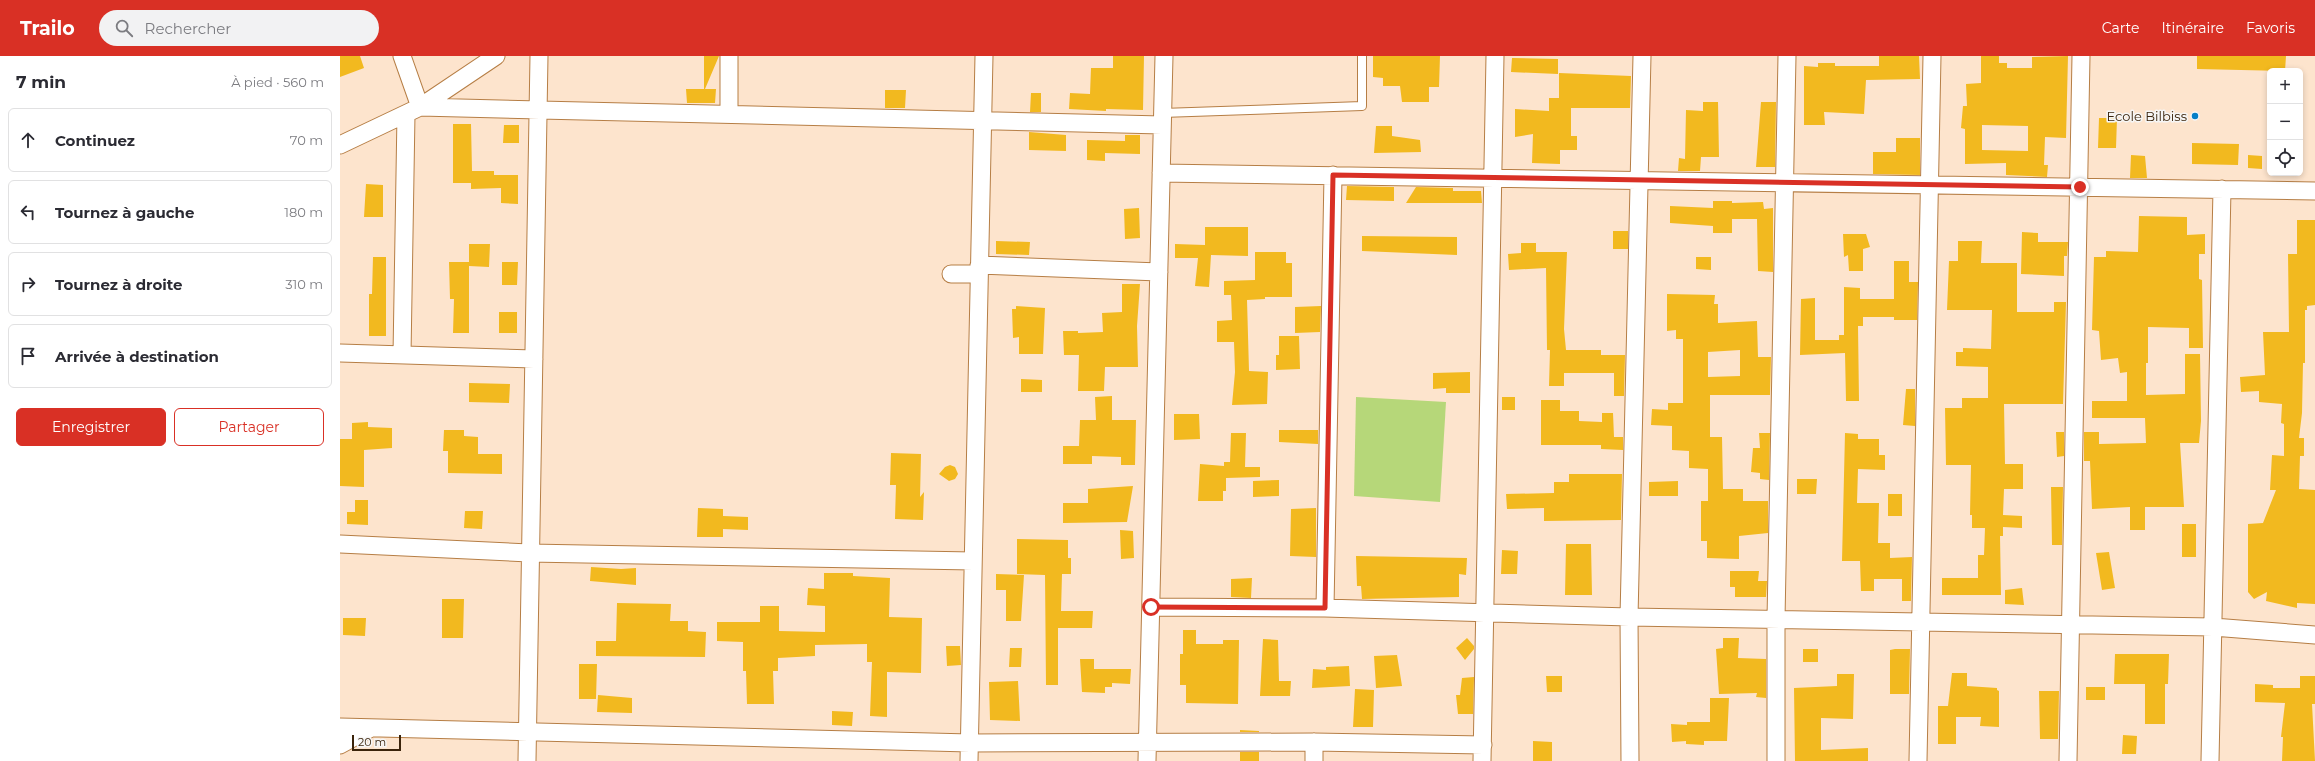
<!DOCTYPE html>
<html lang="fr">
<head>
<meta charset="utf-8">
<style>
  body { margin:0; font-family:Montserrat,sans-serif; background:#f2f2f3; color:#2b2b33 }
  .controls { position:absolute; right:12px; top:12px; display:grid; overflow:hidden; border-radius:6px; box-shadow:0 2px 6px #0003 }
  .controls button { width:36px; height:36px; display:grid; place-items:center; padding:0; border:0; border-bottom:1px solid #e1e1e2; background:#fff; color:#2b2b33; font:20px sans-serif }
  .scale { position:absolute; left:12px; bottom:10px; width:49px; box-sizing:border-box; padding-left:4px; border:2px solid #3b240b; border-top:0; font-size:11px; line-height:14px; white-space:nowrap; color:#3b240b; -webkit-text-stroke:3px #f6f6f6; paint-order:stroke }
  .stop { position:absolute; width:12px; height:12px; margin:-9px; border:3px solid #d93025; border-radius:50%; background:#fff }
  .stop.end { background:#d93025; border-color:#fff; box-shadow:0 1px 4px #0008 }
  .list { margin:0; padding:0; list-style:none }
  h2 { display:flex; justify-content:space-between; align-items:center; height:52px; margin:0; padding:0 16px; font-size:17px }
  h2 small { font-size:13px; font-weight:400; color:#7c7c81 }
  .list li { display:grid; grid-template-columns:26px 1fr auto; gap:12px; align-items:center; box-sizing:border-box; height:64px; margin:0 8px 8px; padding:0 8px; border:1px solid #e1e1e2; border-radius:6px }
  .list b { display:block; font-size:15px; white-space:nowrap }
  .list em { font-size:13px; font-style:normal; color:#7c7c81 }
  .actions { display:flex; gap:8px; padding:12px 16px }
  .actions a { flex:1; padding:9px 0; border:1px solid #d93025; border-radius:6px; text-align:center; font-size:14px; color:#d93025 }
  .actions .main { background:#d93025; color:#fff }
  .icon { flex:none; width:22px; height:22px; fill:none; stroke:currentColor; stroke-width:2; stroke-linecap:round; stroke-linejoin:round }
  .map { position:relative; flex:none; width:1975px; height:705px; overflow:hidden }
  header { display:flex; align-items:center; gap:24px; box-sizing:border-box; height:56px; padding:0 20px; background:#d93025; color:#fff }
  header strong { font-size:19px }
  nav { display:flex; gap:22px; margin-inline-start:auto; font-size:14px }
  .search { width:280px; height:36px; background:#f2f2f3; display:flex; align-items:center; gap:10px; box-sizing:border-box; padding:0 14px; border-radius:22px; color:#7c7c81; font-size:15px }
  main { display:flex }
  aside { flex:1; background:#fff }
  .map>svg:first-child { display:block }
  .green { fill:#b6d779 }
  .building { fill:#f2b91f; fill-rule:evenodd }
  .lines { fill:none; stroke-linecap:round; stroke-linejoin:round }
  .service-casing { stroke:#b67e45; stroke-width:10 }
  .minor-casing { stroke:#b67e45; stroke-width:19 }
  .service { stroke:#fff; stroke-width:8 }
  .minor { stroke:#fff; stroke-width:17 }
  .route { stroke:#d93025; stroke-width:5 }
  .poi-dot { fill:#047fc8; stroke:#f6f6f6; stroke-width:1.5 }
  .labels { text-anchor:middle; stroke-width:3; stroke-linejoin:round; paint-order:stroke }
  .poi-label { font-size:13px; fill:#3b240b; stroke:#f6f6f6; text-anchor:end }
</style>
</head>
<body>
<header>
<strong>Trailo</strong>
<div class="search"><svg class="icon" aria-label="search" viewBox="0 0 24 24"><circle cx="10" cy="10" r="6"/><path d="M15 15l6 6"/></svg>Rechercher</div>
<nav><a>Carte</a><a>Itinéraire</a><a>Favoris</a></nav>
</header>
<main>
<aside>
<h2>7 min<small>À pied · 560 m</small></h2>
<ul class="list">
<li><svg class="icon" aria-label="ahead" viewBox="0 0 24 24"><path d="M12 20V5M6 11l6-6 6 6"/></svg><div><b>Continuez</b></div><em>70 m</em></li>
<li><svg class="icon" aria-label="left" viewBox="0 0 24 24"><path d="M17 20v-9H6M10 6l-5 5 5 5"/></svg><div><b>Tournez à gauche</b></div><em>180 m</em></li>
<li><svg class="icon" aria-label="right" viewBox="0 0 24 24"><path d="M7 20v-9h11M14 6l5 5-5 5"/></svg><div><b>Tournez à droite</b></div><em>310 m</em></li>
<li><svg class="icon" aria-label="arrive" viewBox="0 0 24 24"><path d="M6 21V4h12l-3 4 3 4H6"/></svg><div><b>Arrivée à destination</b></div></li>
</ul>
<div class="actions"><a class="main">Enregistrer</a><a>Partager</a></div>
</aside>
<div class="map">
<svg width="1975" height="705" viewBox="0 0 1975 705">
  <rect width="100%" height="100%" fill="#fde4cd"/>
  <path class="green" d="M1016,341L1106,346L1100,446L1014,440Z"/>
  <path class="building" d="M0,0H20L24,12L0,21Z
    M364,0H379L365,33H376L375,47H347L346,33H364Z
    M773,0H804L803,54L766,53V55L729,53L730,37L750,38L751,12H773Z
    M1033,0H1100L1099,31H1089V46H1062L1060,30H1043V22L1033,21Z
    M1539,0H1579L1580,23L1526,24L1524,58L1484,56L1485,69H1464V10L1478,11V7H1495V10H1539Z
    M1641,0H1659V7H1667V12H1692V1L1728,0L1726,82L1705,81L1704,109H1708L1707,121L1666,119V107L1625,108V73L1621,72L1623,50H1627L1626,28L1641,27ZM1642,69L1688,70V95L1642,94Z
    M1857,0H1946L1945,15L1857,13Z
    M1172,2L1218,3V18L1171,16Z
    M1219,17L1291,20L1290,52H1231V80H1237V94H1220V108L1192,107L1193,78L1175,81V53L1209,55V42H1219Z
    M545,34H566L565,52H545Z
    M691,37H701V56H690Z
    M1363,46H1378L1379,101H1361L1360,115H1338L1339,102L1345,103L1346,54L1363,55Z
    M1421,46H1436L1435,111H1416Z
    M1759,62H1777L1776,92H1758Z
    M113,68H131L132,115H154V119H178V148L161,147V132L131,133V127H113Z
    M164,69H179V87H163Z
    M1036,70H1052V80L1080,84L1081,96L1034,97Z
    M689,76L726,79V95L689,94Z
    M785,79H800V98L765,97V105L747,104V84L785,85Z
    M1556,82H1580V119L1533,118V96H1556Z
    M1852,87L1899,88L1898,109L1852,108Z
    M1791,99L1805,100L1807,122H1790Z
    M1908,99L1922,100V113L1908,112Z
    M26,128L43,129V161H24Z
    M1007,130L1054,131V145L1006,144Z
    M1076,131L1113,132V135H1141L1142,147H1066Z
    M1373,145H1392V147L1423,146L1424,153L1433,152V216L1418,215L1417,163H1392V177H1373V170L1330,167V150L1373,152Z
    M799,152L800,182L785,183L784,153Z
    M1799,160L1847,161V179L1865,178V198H1859V223L1862,224L1863,292H1849V272L1808,271V307H1806V339L1845,338V298H1860L1861,365L1859,387H1840L1844,451H1805V474H1790V451L1752,453L1750,405H1744V376H1759V388L1806,387L1805,362H1752V345H1787V316L1780,317L1778,302L1761,304L1759,275L1752,274L1754,201H1766V195L1798,196Z
    M1957,164H1975V249L1967,250V254H1965V307H1963L1962,357L1959,382H1964V400H1960L1959,433L1975,434V548L1957,547V552L1926,545L1927,536L1914,543L1908,536V468L1923,467L1936,434H1930L1932,399L1944,400V368L1941,367L1942,348L1919,346V335L1901,336L1900,321L1925,319L1923,276H1949L1948,198H1957Z
    M865,171H908V200L871,199L869,231L855,230L858,202H835V188L865,189Z
    M1273,175H1288V193H1273Z
    M1682,176L1698,177V186H1728L1727,200H1724V220L1681,218Z
    M1503,178H1526L1530,191L1523,193V215H1509L1508,199L1504,201Z
    M1022,180L1117,181V199L1022,195Z
    M656,185L690,186L689,199L656,198Z
    M1618,185H1642L1641,207H1677V256H1714V246H1726L1723,348H1664L1665,408H1683V433H1664L1663,459L1682,460V472L1663,471V480H1660L1661,539H1602V522H1638V499H1644L1645,472H1632V459H1630L1631,409H1606L1605,352H1622V342H1648V311L1616,310V296H1623V292L1651,293L1652,254H1607L1609,205H1618Z
    M1181,187H1196V196H1227L1224,273L1226,294H1261V299H1285L1284,340H1274V317H1224V330H1209L1210,294H1207L1206,212L1169,214L1168,198L1181,197Z
    M129,188H150L149,211L129,210V277H113L114,243H110L109,206H129Z
    M915,196H946V207H952V241H925V243L907,244L909,315L928,316L927,348L892,349L895,316L894,286H877V265L892,264L891,239H884V225L915,224Z
    M33,201H46V280H29V238H32Z
    M1356,201H1371V214L1356,213Z
    M1554,205H1569V226H1578L1577,264H1554V261H1523V270H1518L1519,345H1506L1505,297L1460,299L1461,243L1475,242V284H1499V279H1504V231L1520,232V243H1554Z
    M162,206H178L177,229H162Z
    M782,228H800L797,270L798,311H765L764,335H738L739,299H724L723,275H738V277L763,276L762,257L782,256Z
    M1327,238L1375,239L1374,248H1378V267L1417,265L1418,301H1431L1430,339H1370V381H1382L1383,433H1403V445H1428V477L1399,480V503L1367,502V485H1361V445H1368V413L1349,412V395L1332,394V370L1311,369L1312,353L1328,354V347H1343V283H1336V274L1327,275ZM1400,294V320L1368,321V296Z
    M676,250L705,252L703,298H679V281L673,282L672,253H676Z
    M981,250L980,276L955,277V251Z
    M159,256H177V277H159Z
    M939,280H959L960,313L936,314V299H939Z
    M1130,316V337H1106V332L1093,333V317Z
    M681,323L702,324V336H681Z
    M129,327L170,328L169,347L129,346Z
    M1566,333H1575V370L1563,369Z
    M772,340V364H796L795,409H781V401L752,400V408H723V390H739L740,364H756L755,341Z
    M1162,341H1175V354H1162Z
    M1201,344H1220V355H1239V365L1262,366V357H1273L1274,381H1283V394L1261,393V389H1201Z
    M834,358H859L860,383L834,384Z
    M28,366V371L52,372V392L24,394V431L0,430V383H12V367Z
    M104,374H124V380L138,381V398H162V418L108,417V395H103Z
    M939,374H978V388L939,386Z
    M1716,376H1724V400L1717,401Z
    M891,377H906L905,411H920V421L886,422V435H883V445H858L860,408L884,410V406H890Z
    M1419,377H1430L1429,424L1420,423V417L1411,416L1413,392H1420Z
    M1505,377L1518,378V383H1539V399H1545V414L1518,413L1517,447H1539L1538,487H1550V502L1572,501L1571,545H1562V523H1534V535H1521L1520,505H1502Z
    M551,397L581,398L580,441L584,436L583,464L555,463L556,429H550Z
    M610,409L615,411L618,418L615,423L609,425L599,418L605,411Z
    M1229,418H1282L1281,464L1204,465V452L1167,453L1166,438L1214,437V426H1229Z
    M1457,423H1477L1476,438H1457Z
    M939,424V440L913,441V425Z
    M1338,425V440H1309V426Z
    M793,430L787,466L723,467V447H748V433Z
    M1711,431H1723L1722,489H1712Z
    M1548,438H1562V460H1548Z
    M15,444H28V469L7,468V456H15Z
    M358,452L383,453V460L408,461V474L383,473V481H357Z
    M976,452V501L950,500L951,453Z
    M125,455H143L142,473L124,472Z
    M1842,468H1856V501H1842Z
    M780,474L793,475L794,502L781,503Z
    M677,483L728,484V502H731V518H722L721,555H753L752,572H718V629H706L705,519L677,518Z
    M1226,488H1251L1252,539H1225Z
    M1162,494L1178,495L1177,518H1161Z
    M1769,496L1775,532L1762,534L1756,497Z
    M1016,500L1127,502L1126,519L1119,518V541L1022,543L1021,530H1017Z
    M251,511L281,513L296,512V529L250,525Z
    M1390,515H1419L1418,525H1427L1426,541H1395V531H1390Z
    M484,517H513V520L550,522L549,561L582,562L581,617L547,616V661L530,660L532,606H527V588L475,589V600L438,602V615H433L434,648H407L406,615H403V586L377,585V566H420V550H439V575L485,576V550L467,549L468,532L484,533Z
    M656,518L684,519L681,565H666V534H656Z
    M912,522L911,542L891,541V523Z
    M1682,532L1684,549L1665,548V534Z
    M102,543H124L123,582H102Z
    M277,547L331,548L330,565H348V575L366,576L365,601L256,600V585H276Z
    M3,562H26L25,580L3,579Z
    M843,574H856V588H883V584H899L898,648L846,647V629H840V598H843Z
    M1127,582L1134,590V593L1125,604L1116,592Z
    M1383,582H1399L1398,602L1426,603V642L1416,641L1417,637L1379,638L1376,593L1383,592Z
    M923,583L938,584L939,625H951L950,640H920Z
    M606,590H620L621,609L607,610Z
    M670,592H682L681,611H669Z
    M1463,593H1478V606H1463Z
    M1555,593H1570L1569,638H1550V594Z
    M1775,598H1829L1828,628H1825V668H1805V628H1774Z
    M1057,599L1062,630L1036,632L1034,600Z
    M740,603H754V613H791L790,628L772,627V631H765V637L742,636Z
    M239,608H257L256,643H239Z
    M1009,610L1010,630L972,632L973,613L986,614V611Z
    M1612,617H1627V630L1657,632V634L1659,635V671L1640,670L1641,661H1616V688H1598V650H1608Z
    M1497,618H1514L1513,663L1481,662V694L1528,692V705H1455L1454,632L1497,630Z
    M1206,620H1222V636H1207Z
    M1960,620H1975V648H1972L1975,705H1942L1943,681H1941L1945,647L1915,646V628L1933,629V632H1960Z
    M1134,621L1133,658H1118L1116,639H1120L1122,622Z
    M678,625L680,665L650,664L649,626Z
    M1746,631H1765V644H1746Z
    M1015,633L1034,634L1033,671H1013Z
    M1699,635H1719L1718,683H1700Z
    M258,639L292,642V657L257,656Z
    M1370,642H1389L1387,685H1364V689L1346,688V685L1332,686L1331,668L1347,669V666H1370Z
    M492,655L513,656L512,670L492,669Z
    M900,674L919,675V676H900Z
    M1783,679L1797,680L1796,698H1782Z
    M1193,685L1212,686V705H1193Z
    M900,696H919V705H900Z"/>
  <g class="lines">
    <defs>
      <path id="service" d="M822,57L1022,50V0"/>
      <path id="minor" d="M62,0L80,51L822,69
        M389,58V0
        M0,89L80,51L156,0
        M821,117L1975,135
        M639,209L819,216
        M611,218H638
        M0,297L194,303
        M62,299L66,58
        M0,488L189,497L633,505
        M811,551L985,552L1289,561L1873,571L1975,579
        M985,552L993,119
        M0,671L630,687L974,686L1143,689
        M974,686V705
        M0,689L31,672
        M187,705L199,0
        M629,705L644,0
        M807,705L824,0
        M1142,705L1155,0
        M1290,705L1289,561L1302,0
        M1436,705V563L1447,0
        M1578,705L1592,0
        M1728,705L1741,0
        M1870,705L1882,133"/>
    </defs>
    <use href="#service" class="service-casing"/>
    <use href="#minor" class="minor-casing"/>
    <use href="#service" class="service"/>
    <use href="#minor" class="minor"/>
  </g>
  <g class="lines">
    <path class="route" d="M811,551L985,552L993,119L1740,131"/>
  </g>
  <circle class="poi-dot" cx="1855" cy="60" r="4"/>
  <g class="labels">
    <g class="poi-label">
      <text x="1847" y="65">Ecole Bilbiss</text>
    </g>
  </g>
</svg>
<div class="controls">
<button>+</button>
<button>−</button>
<button><svg class="icon" aria-label="locate" viewBox="0 0 24 24"><circle cx="12" cy="12" r="6"/><path d="M12 2v4M12 18v4M2 12h4M18 12h4"/></svg></button>
</div>
<div class="scale">20 m</div>
<div class="stop" style="left:811px;top:551px"></div>
<div class="stop end" style="left:1740px;top:131px"></div>
</div>
</main>
</body>
</html>
